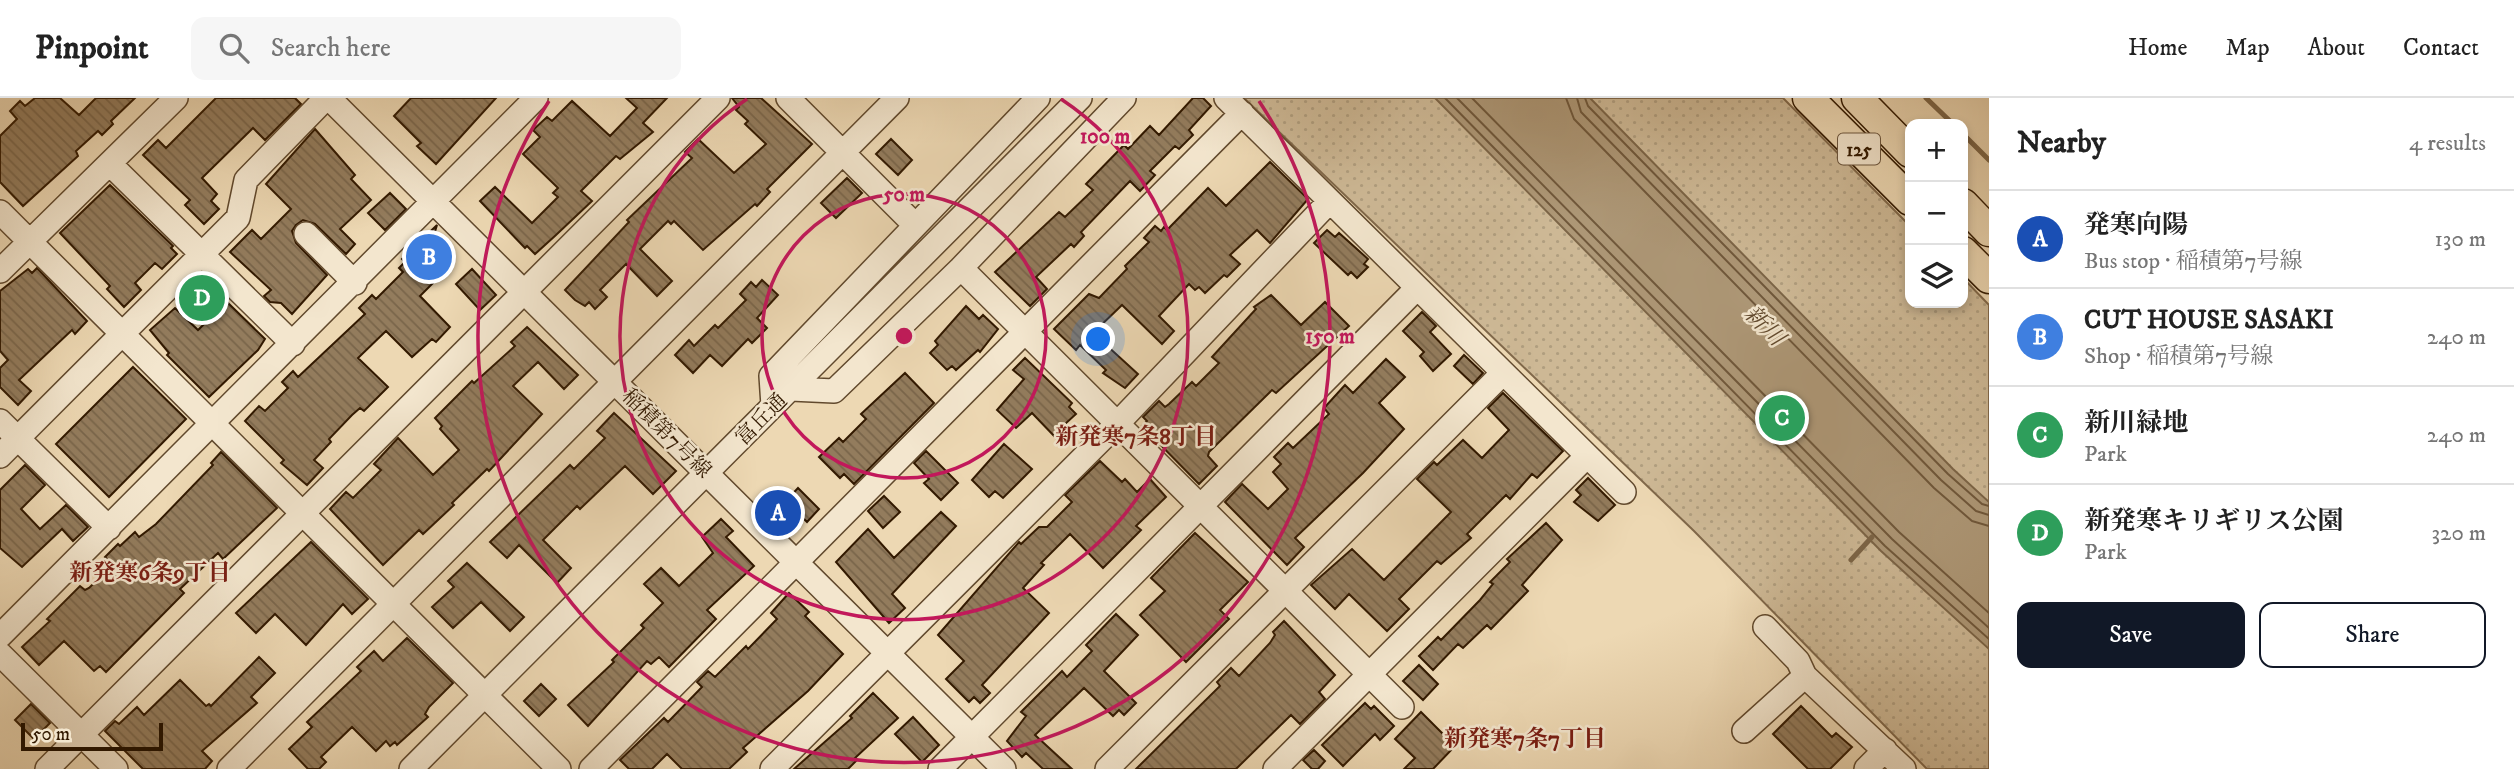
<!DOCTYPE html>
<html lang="en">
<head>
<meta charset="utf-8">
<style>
  body { margin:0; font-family:"IM FELL DW Pica","Noto Serif JP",serif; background:#f6f6f6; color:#222 }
  .controls { position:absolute; right:21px; top:21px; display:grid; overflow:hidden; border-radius:14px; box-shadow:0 4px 10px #0003 }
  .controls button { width:63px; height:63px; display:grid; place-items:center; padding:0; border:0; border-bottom:2px solid #e0e0e0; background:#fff; color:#222; font:35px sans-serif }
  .scale { position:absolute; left:21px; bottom:18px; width:142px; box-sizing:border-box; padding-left:7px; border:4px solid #321900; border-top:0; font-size:19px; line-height:24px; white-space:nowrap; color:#321900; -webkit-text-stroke:5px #f3e6ce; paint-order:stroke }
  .you { position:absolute; left:1099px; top:242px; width:24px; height:24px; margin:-18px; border:5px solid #fff; border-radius:50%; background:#1a73e8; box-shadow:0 0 0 10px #1a73e833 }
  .badge { display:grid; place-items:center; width:46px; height:46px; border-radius:50%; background:#111827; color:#fff; font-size:23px; font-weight:700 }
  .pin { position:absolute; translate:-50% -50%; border:4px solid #fff; box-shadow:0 2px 7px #0006 }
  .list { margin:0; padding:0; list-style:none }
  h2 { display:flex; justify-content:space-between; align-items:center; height:91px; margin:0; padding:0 28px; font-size:30px }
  h2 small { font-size:23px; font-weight:400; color:#767676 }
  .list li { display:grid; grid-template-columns:46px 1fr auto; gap:21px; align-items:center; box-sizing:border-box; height:98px; padding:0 28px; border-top:2px solid #e0e0e0 }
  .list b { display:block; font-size:26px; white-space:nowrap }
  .list p { margin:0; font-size:23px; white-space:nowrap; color:#767676 }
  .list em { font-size:23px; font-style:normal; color:#767676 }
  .actions { display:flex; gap:14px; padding:21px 28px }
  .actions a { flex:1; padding:16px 0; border:2px solid #111827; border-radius:14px; text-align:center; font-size:24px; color:#111827 }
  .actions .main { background:#111827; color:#fff }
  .icon { flex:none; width:38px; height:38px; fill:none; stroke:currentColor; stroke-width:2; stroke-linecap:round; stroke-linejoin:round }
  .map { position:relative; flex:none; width:1989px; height:671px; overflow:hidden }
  header { display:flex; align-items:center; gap:42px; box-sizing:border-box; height:98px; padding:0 35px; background:#fff; border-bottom:2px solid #e0e0e0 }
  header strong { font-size:33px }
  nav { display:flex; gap:38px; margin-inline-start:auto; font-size:24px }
  .search { width:490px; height:63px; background:#f6f6f6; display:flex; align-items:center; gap:18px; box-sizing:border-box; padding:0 24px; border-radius:14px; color:#767676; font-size:26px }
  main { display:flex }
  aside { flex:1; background:#fff }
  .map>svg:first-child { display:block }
  .green { fill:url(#green-dots); stroke:#80684a; stroke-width:2 }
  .water { fill:#ad9776; stroke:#7c6547; stroke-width:2 }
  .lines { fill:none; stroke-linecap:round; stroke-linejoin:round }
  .shore { stroke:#70583b; stroke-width:2 }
  .stream { stroke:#7c6547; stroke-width:5 }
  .building { fill:url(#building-back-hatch); stroke:#321900; stroke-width:2 }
  .minor-casing { stroke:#61492d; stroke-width:26 }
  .major-casing { stroke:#321900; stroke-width:33 }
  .minor { stroke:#f3e6ce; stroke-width:23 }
  .major { stroke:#edd8b3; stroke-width:30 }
  .ring { fill:none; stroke:#c2185b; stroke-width:3.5 }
  .labels { text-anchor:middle; stroke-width:5; stroke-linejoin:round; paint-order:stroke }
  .shield { fill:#f3e6ce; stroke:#6c563e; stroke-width:2 }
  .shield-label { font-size:19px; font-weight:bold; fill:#321900 }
  .street-label { font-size:21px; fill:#321900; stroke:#f3e6ce }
  .water-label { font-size:23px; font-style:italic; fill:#634b2f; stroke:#f3e6ce }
  .neighbourhood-label { font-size:23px; font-weight:bold; fill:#7a1f14; stroke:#f3e6ce }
  .centre { fill:#c2185b; stroke:#f3e6ce; stroke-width:3.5 }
  .ring-label { font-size:21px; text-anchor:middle; font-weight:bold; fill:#c2185b; stroke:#f3e6ce; stroke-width:5; stroke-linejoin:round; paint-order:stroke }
</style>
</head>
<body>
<header>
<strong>Pinpoint</strong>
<div class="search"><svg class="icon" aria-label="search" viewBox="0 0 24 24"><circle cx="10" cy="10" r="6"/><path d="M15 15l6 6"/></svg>Search here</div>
<nav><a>Home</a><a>Map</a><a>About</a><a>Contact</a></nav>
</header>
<main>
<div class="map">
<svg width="1989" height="671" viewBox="0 0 1989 671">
  <defs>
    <pattern id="green-dots" width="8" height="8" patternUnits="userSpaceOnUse" patternTransform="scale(1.75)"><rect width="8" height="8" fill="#cdb895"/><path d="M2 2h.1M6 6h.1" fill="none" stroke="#b09e7f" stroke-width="1.8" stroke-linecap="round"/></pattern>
    <pattern id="building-back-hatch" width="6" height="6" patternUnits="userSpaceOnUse" patternTransform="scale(1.75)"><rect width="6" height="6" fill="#937c5d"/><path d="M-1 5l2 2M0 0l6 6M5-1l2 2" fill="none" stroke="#79654a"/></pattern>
  </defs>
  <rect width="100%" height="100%" fill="#edd8b3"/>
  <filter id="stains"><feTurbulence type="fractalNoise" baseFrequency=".00286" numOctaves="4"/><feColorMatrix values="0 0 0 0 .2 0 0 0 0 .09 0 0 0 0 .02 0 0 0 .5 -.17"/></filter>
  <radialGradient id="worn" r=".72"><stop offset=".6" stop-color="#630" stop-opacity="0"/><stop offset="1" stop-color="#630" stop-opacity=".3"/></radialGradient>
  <path class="green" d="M1244,0H1783L1910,128V205H1963V180L1989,207V671H1927L1694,433Z
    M199,178H208L228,198L200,226L176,202Z"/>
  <path class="water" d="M1435,0H1590L1953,371L1989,404V551L1881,453Z"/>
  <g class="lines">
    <path class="shore" d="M1445,0L1885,448L1989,541
      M1457,0L1892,441L1989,530
      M1472,0L1899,434L1989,515
      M1566,0L1574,21L1934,390L1972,423L1989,428
      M1577,0L1581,14L1941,382L1976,413L1989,417
      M1585,0L1588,8L1948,376L1982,406L1989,408"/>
    <path class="stream" d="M1926,0L1953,26
      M1963,36L1989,62
      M1851,462L1872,439"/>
  </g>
  <path class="building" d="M35,0H60L79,17L96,0H135L111,23L113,26L102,37L98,33L76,53L78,58L23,108L0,84V38L17,21L10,13L20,3L25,8Z
    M216,0H295L301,6L265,42L253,30L202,80L217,96L211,103L219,111L204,126L185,107L190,102L143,57L158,42L166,50Z
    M411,0H496L436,66L417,48L421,45L394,18Z
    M626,0H667L643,25L653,34L620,61L616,58L581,93L592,103L556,137L535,156L527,148L525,150L480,103L495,89L532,125L558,99L553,95L558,90L523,56L540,39L533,32L547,19L552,23L572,3L610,38L637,10Z
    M732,0H761L812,46L767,91L770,94L757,108L755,106L703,152L674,123L671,126L668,123L640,151L672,183L657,198L626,166L600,192L607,199L595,211L589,204L585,208L575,202L565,192L629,124L627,122L692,60L685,54L698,41L734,75L766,46L745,26L748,23L736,12L739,9Z
    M1193,0H1203L1211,8L1189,32L1193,37L1179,51L1175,48L1150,73L1155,77L1140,93L1130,83L1081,134L1084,138L1074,149L1071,146L1036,179L1047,191L1030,208L995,174L1059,114L1065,119L1093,92L1086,86L1124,47L1128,51L1150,28L1159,37Z
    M315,31L355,77L351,81L371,102L340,131L355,146L346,156L315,126L303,122L296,127L292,133L296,145L327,177L292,216L281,205L270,204L264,198L271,192L230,154L252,132L261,141L291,111L266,86Z
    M891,41L912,62L898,77L876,56Z
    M1270,64L1308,101L1270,145L1257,132L1230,157L1240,166L1227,179L1224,177L1205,195L1199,189L1195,192L1189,186L1159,218L1174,233L1162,246L1122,207L1093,235L1138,276L1125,290L1103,275L1106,272L1080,247L1076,252L1054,231L1089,196L1099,200L1127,171L1125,168L1149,144L1144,140L1155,128L1161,133L1164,129L1167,132L1208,90L1226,108Z
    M847,80L862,95L836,120L821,105Z
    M110,87L173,148L171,150L177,156L162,171L155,165L135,185L141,192L124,209L107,191L110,188L60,135Z
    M390,95L406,111L385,132L368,115Z
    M437,127L430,150L449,169L420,198L450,229L436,244L432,241L412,259L386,233L358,260L388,289L364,313L360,310L352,317L329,341L331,344L314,362L323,370L307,387L281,365L284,362L245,323L259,308L265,313L288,290L282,284L293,273L298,279L365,216L359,210L372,197L376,201L403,174L399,170L405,164L402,161Z
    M1327,132L1335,139L1339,135L1368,161L1364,166L1368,169L1357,180L1351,174L1348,177L1314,145Z
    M37,170L87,223L75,236L72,232L19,282L31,293L18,307L0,289V270L8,262L0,253V193L28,171L32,175Z
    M472,171L496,197L480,212L456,186Z
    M762,182L778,197L757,220L767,230L752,245L748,241L722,268L710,257L693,275L675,257L689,242L694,248L715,227L718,230L746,202L740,196L751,184L756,189Z
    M1271,197L1301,227L1325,204L1349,228L1276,295L1272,292L1209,354L1208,358L1217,368L1199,386L1142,328L1147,323L1143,319L1159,303L1165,309L1169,306L1192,284L1196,288L1219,265L1212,259L1256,211L1254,209Z
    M227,204L265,241L258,252L209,299L167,257L169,255L150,232L175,210L198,232Z
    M966,208L979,221L983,217L998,231L980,254L978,252L956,272L952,268L947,272L930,255L938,247L935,243Z
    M1422,214L1436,228L1430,234L1451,256L1433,273L1420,258L1424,254L1403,233Z
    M527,229L578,277L564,291L538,264L513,288L542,316L489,373L487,371L452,405L454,407L423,436L419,432L383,467L330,411L346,394L353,400L381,372L374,366L398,340L433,377L459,352L440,331L442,328L435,320L472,283L474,285L515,248L511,244Z
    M1464,257L1483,275L1473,286L1454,268Z
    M1025,260L1072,305L1069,309L1076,316L1065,326L1070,331L1058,342L1032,315L1016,330L997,312L1024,281L1013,272Z
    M1386,261L1405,279L1379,305L1404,331L1363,375L1295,440L1304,449L1287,467L1225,404L1242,386L1268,411L1288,391L1273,374L1281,366L1274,359L1288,345L1293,350L1329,316L1324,310L1345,287L1353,295Z
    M133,269L186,321L109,399L56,346Z
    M905,275L934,305L854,386L844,376L840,380L819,359L839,340L843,344L866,321L861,316Z
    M1503,295L1563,353L1537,380L1532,376L1510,401L1506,397L1467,436L1471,440L1441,466L1437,463L1399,501L1409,511L1387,533L1349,496L1335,511L1311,487L1352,451L1384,482L1451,414L1417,381L1434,364L1437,367L1463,342L1482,360L1509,332L1488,310Z
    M614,315L676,373L653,396L625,368L580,411L577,408L543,442L571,470L557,485L519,447L507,460L490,444L570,367L574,371L605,340L597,333Z
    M1004,346L1032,371L1003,400L995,393L989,399L972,382Z
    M926,353L958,385L941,402L924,385L929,381L914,365Z
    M221,354L277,410L223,461L218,455L180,491L184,495L106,574L100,568L94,573L64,543L39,567L22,549L50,523L47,521L80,488L85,492L89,490L113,467L105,459L118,446L120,448L135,434L139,439L156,426L213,367L211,365Z
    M1100,363L1122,384L1125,381L1137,394L1150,381L1166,399L1136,428L1141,432L1103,470L1070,436L1041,465L1044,467L1023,490L1049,515L982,587L990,595L980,605L974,599L969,604L946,581L964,563L938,537L1019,444L1021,446L1039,429H1047L1072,404L1065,397Z
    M25,367L45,387L21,411L40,431L66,407L88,429L73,443L62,431L22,469L0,450V392Z
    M1588,380L1615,407L1598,423L1574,404L1581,397L1576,392Z
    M798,390L819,411L807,424L786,403Z
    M884,398L900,414L883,430L868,413Z
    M941,414L956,428L892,496L905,510L889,525L836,464L868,431L894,460Z
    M721,421L733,433L726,439L754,468L707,512L716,521L669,569L659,559L651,566L647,563L588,628L568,607L614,564L612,562L644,530L641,527L663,505L644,486L661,470L679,488L713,455L702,439Z
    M1546,425L1562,442L1522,487L1528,493L1491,531L1487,527L1463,550L1458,546L1433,572L1419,558L1438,539L1441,542L1480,502L1493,486L1490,484L1510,464L1507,461Z
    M1195,435L1248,484L1220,512L1229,521L1186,564L1140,517L1165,493L1151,480Z
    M311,444L368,501L352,516L343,506L306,547L275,516L256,535L236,515Z
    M467,465L524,519L510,533L481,504L453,530L432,509L454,489L448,483Z
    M789,495L809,514L805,518L843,556L808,593L743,650L747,654L729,671H682L667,656L652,671H629L620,662L664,620L668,624L702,589L697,584L708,573L715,579L746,548L748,551L777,521L771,515Z
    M1116,516L1138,537L1104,573L1136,605L1124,617L1119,612L1113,618L1084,590L1035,637L1072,671H1043L1026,655L1022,659L1007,643L1026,618L1021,614L1062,573L1067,579L1092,553L1086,547Z
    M1284,523L1335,577L1319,594L1325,601L1300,626L1291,617L1236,671H1136L1220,588L1217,584L1231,570L1239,578L1270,545L1275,537L1273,534Z
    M407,540L453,585L429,609L425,616L428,619L397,647L395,644L390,648L386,643L376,653L352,629L321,659L326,664L319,671H308L289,651L312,629L307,624L361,573L357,569L374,553L383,563Z
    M259,559L275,575L251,599L257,605L202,653L212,663L205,671H143L105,633L115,623L119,626L137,609L144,617L180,582L206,608L209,606L211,608Z
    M1419,567L1438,586L1423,602L1403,583Z
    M541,586L556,601L539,618L524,603Z
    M873,595L898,620L855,660L857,662L848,671H794L852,620L850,618Z
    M1365,605L1371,611L1374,608L1394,628L1380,642L1375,636L1343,668L1322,647Z
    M31,606L50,625L34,641L15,622Z
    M1801,608L1832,639L1836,635L1852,649L1830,671H1808L1773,636Z
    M1421,614L1455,648L1433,671H1404L1415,660L1395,641Z
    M913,619L939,647L922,664L895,636Z
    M1314,652L1325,663L1318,671H1312L1303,662Z"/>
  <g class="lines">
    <defs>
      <path id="minor" d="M329,0L1004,671
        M788,0L914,126
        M1226,0L1624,394
        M110,66L293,246
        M0,114L559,671
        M306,136L355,185
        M961,170L1402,609
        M0,173L176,0
        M791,291L834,293L961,170L1124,0
        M773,308L771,278L1038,0
        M0,323L109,430
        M0,358L238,120L246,82L326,0
        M1765,529L1798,563L1805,578
        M0,538L536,0
        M0,556L116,671
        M1744,633L1805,578L1904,671
        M47,671L718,0
        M229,671L897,0
        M411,671L1080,0
        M591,671L1242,15
        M772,671L1116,327L1330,103
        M940,671L1417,190
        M1107,671L1503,275
        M1275,671L1587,358
        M1866,671L1885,652"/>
      <path id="major" d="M1808,0L1910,102
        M1857,0L1910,54
        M1963,106L1989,133
        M1963,154L1989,180"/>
    </defs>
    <use href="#minor" class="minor-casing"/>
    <use href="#major" class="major-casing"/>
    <use href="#minor" class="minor"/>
    <use href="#major" class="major"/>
  </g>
  <g class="ring">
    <circle cx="904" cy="238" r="142"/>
    <path d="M1061 1A284 284 0 1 1 747 1"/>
    <path d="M1259 3A426 426 0 1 1 549 3"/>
  </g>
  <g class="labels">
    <rect class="shield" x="1838" y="35.5" width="42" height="31" rx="5"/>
    <g class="shield-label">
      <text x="1859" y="58">125</text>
    </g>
    <g class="street-label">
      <text transform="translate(761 321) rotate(-45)" y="7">富丘通</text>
      <text transform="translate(667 335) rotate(45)" y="7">稲積第7号線</text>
    </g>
    <g class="water-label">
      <text transform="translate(1765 227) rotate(45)" y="8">新川</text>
    </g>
    <g class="neighbourhood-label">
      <text x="1136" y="346">新発寒7条8丁目</text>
      <text x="150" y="482">新発寒6条9丁目</text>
      <text x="1525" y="648">新発寒7条7丁目</text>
    </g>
  </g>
  <circle cx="904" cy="238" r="10" class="centre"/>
  <g class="ring-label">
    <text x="1105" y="45">100 m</text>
    <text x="904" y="103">50 m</text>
    <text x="1330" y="245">150 m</text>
  </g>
  <rect width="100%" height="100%" filter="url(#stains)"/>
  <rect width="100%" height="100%" fill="url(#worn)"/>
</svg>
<div class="controls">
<button>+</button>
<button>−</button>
<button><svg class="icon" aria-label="layers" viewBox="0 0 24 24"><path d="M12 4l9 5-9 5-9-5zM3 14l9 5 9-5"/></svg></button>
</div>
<div class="scale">50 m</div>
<div class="you"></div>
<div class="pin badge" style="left:778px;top:415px;background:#1a4fb4">A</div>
<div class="pin badge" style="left:429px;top:159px;background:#3f7fe0">B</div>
<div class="pin badge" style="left:1782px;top:320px;background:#2e9e5b">C</div>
<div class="pin badge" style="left:202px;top:200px;background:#2e9e5b">D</div>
</div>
<aside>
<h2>Nearby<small>4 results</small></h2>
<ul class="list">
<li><span class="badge" style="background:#1a4fb4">A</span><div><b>発寒向陽</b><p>Bus stop · 稲積第7号線</p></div><em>130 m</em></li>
<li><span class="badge" style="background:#3f7fe0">B</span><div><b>CUT HOUSE SASAKI</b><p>Shop · 稲積第7号線</p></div><em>240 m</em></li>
<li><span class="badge" style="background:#2e9e5b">C</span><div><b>新川緑地</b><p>Park</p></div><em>240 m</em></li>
<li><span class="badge" style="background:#2e9e5b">D</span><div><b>新発寒キリギリス公園</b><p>Park</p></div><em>320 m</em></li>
</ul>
<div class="actions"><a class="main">Save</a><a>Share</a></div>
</aside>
</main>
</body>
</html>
